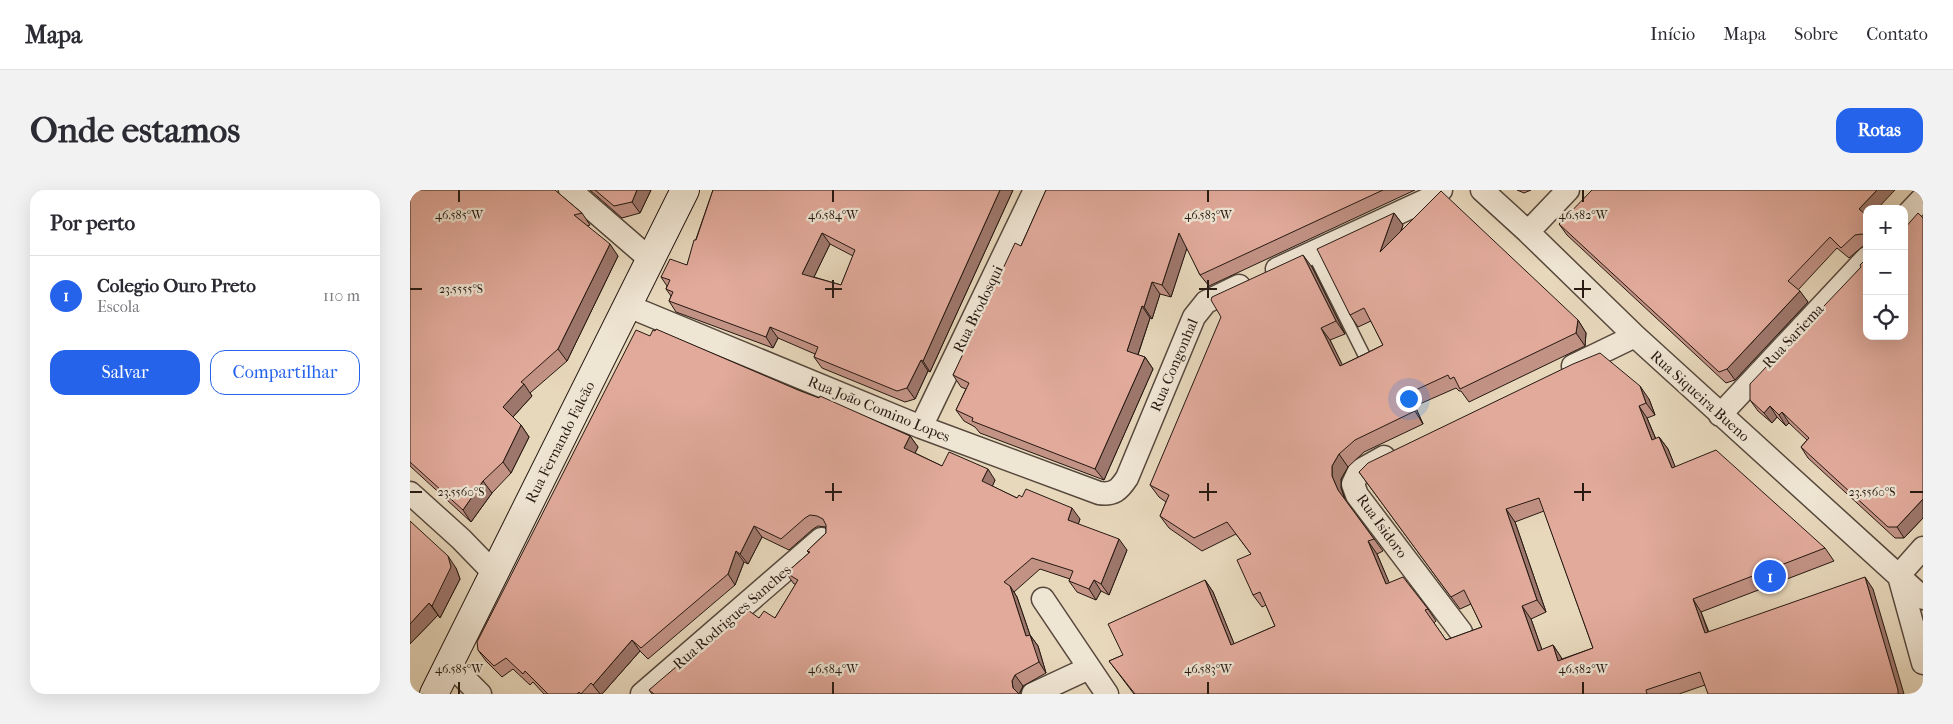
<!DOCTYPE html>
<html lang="pt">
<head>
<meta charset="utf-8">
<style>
  body { margin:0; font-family:"IM FELL French Canon",serif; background:#f2f2f3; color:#2b2b33 }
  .controls { position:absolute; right:15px; top:15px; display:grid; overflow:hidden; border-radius:10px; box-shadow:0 5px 20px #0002 }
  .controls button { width:45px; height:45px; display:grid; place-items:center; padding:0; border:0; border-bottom:1px solid #e1e1e2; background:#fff; color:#2b2b33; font:25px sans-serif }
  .you { position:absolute; left:998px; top:208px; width:18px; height:18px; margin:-12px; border:4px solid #fff; border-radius:50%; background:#1a73e8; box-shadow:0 0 0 8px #1a73e833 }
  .badge { display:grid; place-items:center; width:32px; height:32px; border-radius:50%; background:#2563eb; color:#fff; font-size:16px; font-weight:700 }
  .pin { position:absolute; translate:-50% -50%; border:2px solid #fff; box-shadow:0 1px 5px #0006 }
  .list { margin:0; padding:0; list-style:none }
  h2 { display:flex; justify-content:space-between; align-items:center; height:65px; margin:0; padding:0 20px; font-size:21px }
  h2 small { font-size:16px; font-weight:400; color:#7c7c81 }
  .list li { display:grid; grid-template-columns:32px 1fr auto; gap:15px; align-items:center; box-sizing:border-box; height:80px; padding:0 20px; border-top:1px solid #e1e1e2 }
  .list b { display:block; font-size:19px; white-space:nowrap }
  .list p { margin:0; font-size:16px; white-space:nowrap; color:#7c7c81 }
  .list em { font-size:16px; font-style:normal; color:#7c7c81 }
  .actions { display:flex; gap:10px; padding:15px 20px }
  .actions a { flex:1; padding:11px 0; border:1px solid #2563eb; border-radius:15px; text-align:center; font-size:18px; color:#2563eb }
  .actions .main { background:#2563eb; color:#fff }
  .icon { flex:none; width:28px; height:28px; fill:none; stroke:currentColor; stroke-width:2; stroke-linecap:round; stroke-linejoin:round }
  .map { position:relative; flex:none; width:1513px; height:504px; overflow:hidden; border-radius:15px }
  header { display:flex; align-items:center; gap:30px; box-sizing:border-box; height:70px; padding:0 25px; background:#fff; border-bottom:1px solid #e1e1e2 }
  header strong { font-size:24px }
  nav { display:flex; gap:28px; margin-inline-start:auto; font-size:18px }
  .intro { display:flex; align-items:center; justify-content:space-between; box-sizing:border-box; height:120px; padding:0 30px }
  h1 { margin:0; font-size:35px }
  .button { padding:12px 22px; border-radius:15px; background:#2563eb; color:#fff; font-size:18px; font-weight:700 }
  main { display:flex; gap:30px; padding:0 30px }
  aside { flex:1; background:#fff; border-radius:15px; box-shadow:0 5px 20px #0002 }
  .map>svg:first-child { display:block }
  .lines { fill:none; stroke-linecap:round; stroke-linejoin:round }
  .lane-casing { stroke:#56483c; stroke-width:14 }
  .street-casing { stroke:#56483c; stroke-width:25 }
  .secondary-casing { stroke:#261912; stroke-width:30 }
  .lane { stroke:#efe5d3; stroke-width:11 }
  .street { stroke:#efe5d3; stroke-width:22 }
  .secondary { stroke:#efe5d3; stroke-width:28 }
  .wall { fill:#c29285; stroke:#261912; fill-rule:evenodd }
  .shaded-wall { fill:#9e776c; stroke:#261912 }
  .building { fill:#e1aa9b; stroke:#261912; fill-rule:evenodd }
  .ticks { fill:none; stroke:#261912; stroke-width:2 }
  .labels { text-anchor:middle; stroke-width:4.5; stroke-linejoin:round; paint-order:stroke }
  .street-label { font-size:15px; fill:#261912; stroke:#efe5d3 }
  .ticks-label { font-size:12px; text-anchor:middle; fill:#261912; stroke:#efe5d3; stroke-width:4.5; stroke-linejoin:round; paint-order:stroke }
</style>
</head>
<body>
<header>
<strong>Mapa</strong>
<nav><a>Início</a><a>Mapa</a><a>Sobre</a><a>Contato</a></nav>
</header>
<div class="intro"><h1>Onde estamos</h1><a class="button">Rotas</a></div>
<main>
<aside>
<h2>Por perto<small></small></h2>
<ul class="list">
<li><span class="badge">1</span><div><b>Colegio Ouro Preto</b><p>Escola</p></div><em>110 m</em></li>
</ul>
<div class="actions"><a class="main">Salvar</a><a>Compartilhar</a></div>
</aside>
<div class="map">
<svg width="1513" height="504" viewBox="0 0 1513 504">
  <rect width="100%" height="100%" fill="#e7d7bb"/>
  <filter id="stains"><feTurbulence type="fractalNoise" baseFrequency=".004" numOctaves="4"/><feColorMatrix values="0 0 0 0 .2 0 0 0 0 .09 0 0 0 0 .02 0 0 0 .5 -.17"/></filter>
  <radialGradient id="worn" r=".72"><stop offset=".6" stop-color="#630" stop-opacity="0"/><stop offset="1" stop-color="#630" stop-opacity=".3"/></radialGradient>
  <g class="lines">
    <defs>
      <path id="lane" d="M903,63L956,169"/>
      <path id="street" d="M160,0L241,70
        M1072,0L1118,42L1225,146L1513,408
        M1494,28L1513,8
        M1118,42L1158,0
        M867,79L1025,6L1031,0
        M218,116L511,237L689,303C704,305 709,300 717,288L784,127L796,112L829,96
        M1163,176L1225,146
        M1310,225L1457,68
        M511,237L625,0
        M974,267L949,281L943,294L947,305L1051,442
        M0,303L51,349L84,383
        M1489,385L1513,358
        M1489,386L1513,473
        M633,409L697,504
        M38,472L70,504
        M232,504L411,349
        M623,504L679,478"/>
      <path id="secondary" d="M24,504L275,0"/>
    </defs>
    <use href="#lane" class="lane-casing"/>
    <use href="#street" class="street-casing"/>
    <use href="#secondary" class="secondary-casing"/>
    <use href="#lane" class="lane"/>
    <use href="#street" class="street"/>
    <use href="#secondary" class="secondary"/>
  </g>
  <path class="wall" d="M0,0L147,2L172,23L180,35L177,36L208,66L157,171L120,203L122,206L103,227L111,235L119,247L101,283L82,303L61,332L0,276Z
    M180,0H241L230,23L212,28Z
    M303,0H603L520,182L518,181L505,209L495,212L412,178L404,167L405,164L368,148L363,158L266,122L259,111L261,106L256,99L257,96L251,87L277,75ZM420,54L443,66L431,95L404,87Z
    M636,0H1005L799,96L790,85L777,57L761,107L750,104L742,129L740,128L728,165L735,167L743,179L694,290L570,243L565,237L554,231L546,220L556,199L551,197L543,185L611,56Z
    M1107,0H1121L1114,3Z
    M1457,19V55L1453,56L1439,68L1427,58L1388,100L1398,112L1325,190L1316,193L1157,45L1149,34Z
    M984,23L993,35L991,41L1168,130L1176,143L1175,156L1059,212L1051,201H1049L1046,198L1005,216L1013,234L954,262L938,277L931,289V298L936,311L973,361L967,364L979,393L1018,419L1026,431L1024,433L1036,450L1072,437L1061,414L1050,419L949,282L1239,209L1245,225L1237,228L1246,249L1249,247L1258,259L1265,277L1415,358L1424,371L1291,422L1299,442L1463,399L1295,495L1269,504H724L699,471L713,465L795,390L803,402L824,454L865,436L856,415L852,417L843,405L841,364L826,344L792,361L759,338L750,326L756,312L749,307L740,295L902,77L935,144L920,150L932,175L973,155L961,131L948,137L940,125ZM1134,321L1183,458L1152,469L1143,455L1132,460L1121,429L1136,422L1105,332Z
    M1513,28V328L1494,348H1485L1398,268L1391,257L1397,250L1379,233L1376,236L1367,227L1362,233L1348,221L1340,210L1451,77L1457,146Z
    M240,146L388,200L500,246L508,257L505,263L532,276L585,290L582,296L607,308L670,329L668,334L717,360L699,405L691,401L686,410L667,402L659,391L660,389L630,379L604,402L607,407L620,445L628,456L636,483L613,496L610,502V504H242L239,500L349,428H365L386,394H384L376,383L399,363L397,361L416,343V337L408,336L403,339L379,360L352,347L338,374L334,372L325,395L238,469L230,461L192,504H134L123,492L120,495L103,479L92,487L76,471L68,460Z
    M0,331L46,378L50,389L30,428L28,425L0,454Z"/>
  <path class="shaded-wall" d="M227,0H241L230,23L222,12Z
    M590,0H603L520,182L513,171Z
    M1467,0H1485L1467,19H1457V30L1449,19Z
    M984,23L993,35L979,74L970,62Z
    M412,43L420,54L400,95L392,84Z
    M769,43L778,55L761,107L752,95Z
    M200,54L208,66L157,171L148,159Z
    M893,65L902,77L935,144L926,131Z
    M742,92L750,104L742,129L734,117Z
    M1390,101L1398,112L1325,190L1317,179Z
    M732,116L740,128L725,173L717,161Z
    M1168,130L1176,143L1175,156L1166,143Z
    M360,137L368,148L363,158L356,147Z
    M911,138L920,150L939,188L930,176Z
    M735,167L743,179L694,290L685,279Z
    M511,170L518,181L505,209L497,198Z
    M114,194L122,206L101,229L93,217Z
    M1230,196L1239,209L1245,225L1236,213Z
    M997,204L1005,216L1013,234L1005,221Z
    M1229,216L1237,228L1251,262L1242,250Z
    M1360,216L1367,227L1362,233L1354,223Z
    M1372,222L1379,233L1376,236L1369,225Z
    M111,235L119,247L101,283L93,272Z
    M500,246L508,257L502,269L494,258Z
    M1249,247L1258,259L1271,291L1262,278Z
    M929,264L938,277L931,289V298L936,313L928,300L922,286V276Z
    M578,279L585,290L580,302L572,291Z
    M73,291L82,303L61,332L53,320Z
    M1513,309V328L1494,348L1487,337Z
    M662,318L670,329L666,341L658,330Z
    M1096,319L1105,332L1136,422L1127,410Z
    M344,336L352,347L338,374L330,364Z
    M709,349L717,360L699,405L691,394Z
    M958,351L967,364L985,406L976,394Z
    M326,361L334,372L325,395L318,384Z
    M38,366L46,378L50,389L30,428L22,416Z
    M1455,387L1463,399L1494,504H1488Z
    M684,390L691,401L686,410L679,399Z
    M795,390L803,402L830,468L821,455Z
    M600,396L607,407L622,451L620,445L628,456L636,483L629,472L616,446Z
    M1283,409L1291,422L1303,456L1295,443Z
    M19,413L28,425L0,454V434Z
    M1112,416L1121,429L1137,474L1128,461Z
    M222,450L230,461L192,504H190L183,495Z
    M1143,455L1151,467L1157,483L1148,471Z
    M605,485L613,496L610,502V504H607L603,498L602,491Z"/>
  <path class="building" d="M0,0H145L172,23L164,25L200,54L148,159L111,192L114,194L93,217L111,235L93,272L73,291L53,320L0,272Z
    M185,0H227L222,12L204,16Z
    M303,0H590L513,171L511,170L497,198L487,201L404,167L408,157L360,137L356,147L259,111L263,102L256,99L260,90L251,87L260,69L277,75L284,50H286ZM412,43L445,60L431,95L392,84Z
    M636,0H973L790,85L769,43L752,95L742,92L734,117L732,116L717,161L735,167L685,279L562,231L563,228L546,220L559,193L543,185L605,53L611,56Z
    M1182,0H1467L1449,19L1457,26V47L1452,44L1445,45L1431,58L1420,47L1378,91L1390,101L1317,179L1309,182L1149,34Z
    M1031,1L1168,130L1166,143L1050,199L1044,187L1040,189L1038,185L997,204L1005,221L945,250L929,264L922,276V286L928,300L964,349L958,351L976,394L993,387L1018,419L1015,420L1036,450L1072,437L1054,400L1041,407L949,282L958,273L1163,174L1190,163L1230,196L1236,213L1229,216L1242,250L1249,247L1262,278L1306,260L1415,358L1283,409L1295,443L1455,387L1488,500V504H1298L1290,482L1236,500L1237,504H725L699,471L713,465L698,434L795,390L821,455L865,436L850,402L843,405L827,370L841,364L817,332L784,348L750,326L759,305L740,295L811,127L801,110L802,107L893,65L926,131L911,138L930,176L953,165L973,155L954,118L940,125L907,59L984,23L970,62ZM1129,308L1183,458L1148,471L1143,455L1128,461L1112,416L1127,410L1096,319Z
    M1508,23L1513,28V309L1487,337H1478L1391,257L1399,248L1372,222L1369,225L1360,216L1354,223L1340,210V194L1451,77L1450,75L1457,68V146H1494V39Z
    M246,139L388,200L409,208L410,206L500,246L494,258L532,276L539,262L578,279L572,291L607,308L609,305L612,307L616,299L662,318L658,330L709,349L691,394L684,390L679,399L659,391L663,381L622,368L594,392L600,396L616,446L620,445L629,472L605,485L602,491L603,498L609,504H244L239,500L335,418L349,428L354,421L365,428L388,390L376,383L400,362L397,361L416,343V335L413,329L407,326L400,325L395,328L371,349L344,336L330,364L326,361L318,384L231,458L222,450L183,495L181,493L171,504L169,502L167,504H138L115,481L113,484L96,468L84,476L68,460L67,452L226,140L240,146L243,140L245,141Z
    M0,331L38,366L41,377L22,416L19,413L0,434Z"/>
  <path class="ticks" d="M49,0V12M423,0V12M798,0V12M1173,0V12M423,90V108M798,90V108M1173,90V108M0,99H12M415,99H432M789,99H807M1164,99H1181M423,293V311M798,293V311M1173,293V311M0,302H12M415,302H432M789,302H807M1164,302H1181M1500,302H1513M49,492V504M423,492V504M798,492V504M1173,492V504"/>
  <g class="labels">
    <g class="street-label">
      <text transform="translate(568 119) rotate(-64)" y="5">Rua Brodosqui</text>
      <text transform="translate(1383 146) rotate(-47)" y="5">Rua Sariema</text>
      <text transform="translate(764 175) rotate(-67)" y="5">Rua Congonhal</text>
      <text transform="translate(1290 206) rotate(42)" y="5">Rua Siqueira Bueno</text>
      <text transform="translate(469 219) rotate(22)" y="5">Rua João Comino Lopes</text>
      <text transform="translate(150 252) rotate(-63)" y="5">Rua Fernando Falcão</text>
      <text transform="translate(972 336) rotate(54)" y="5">Rua Isidoro</text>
      <text transform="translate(322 427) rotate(-41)" y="5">Rua Rodrigues Sanches</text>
    </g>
  </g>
  <g class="ticks-label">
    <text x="49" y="29">46.585°W</text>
    <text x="423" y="29">46.584°W</text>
    <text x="798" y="29">46.583°W</text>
    <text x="1173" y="29">46.582°W</text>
    <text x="51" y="103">23.5555°S</text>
    <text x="51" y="306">23.5560°S</text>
    <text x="1462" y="306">23.5560°S</text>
    <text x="49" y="483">46.585°W</text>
    <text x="423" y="483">46.584°W</text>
    <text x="798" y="483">46.583°W</text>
    <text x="1173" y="483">46.582°W</text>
  </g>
  <rect width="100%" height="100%" filter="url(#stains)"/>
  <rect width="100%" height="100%" fill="url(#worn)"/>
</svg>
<div class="controls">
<button>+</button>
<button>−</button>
<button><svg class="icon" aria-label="locate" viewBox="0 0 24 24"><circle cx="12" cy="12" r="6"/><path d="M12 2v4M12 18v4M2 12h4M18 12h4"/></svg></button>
</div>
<div class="you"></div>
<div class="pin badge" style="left:1360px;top:386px">1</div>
</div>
</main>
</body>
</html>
